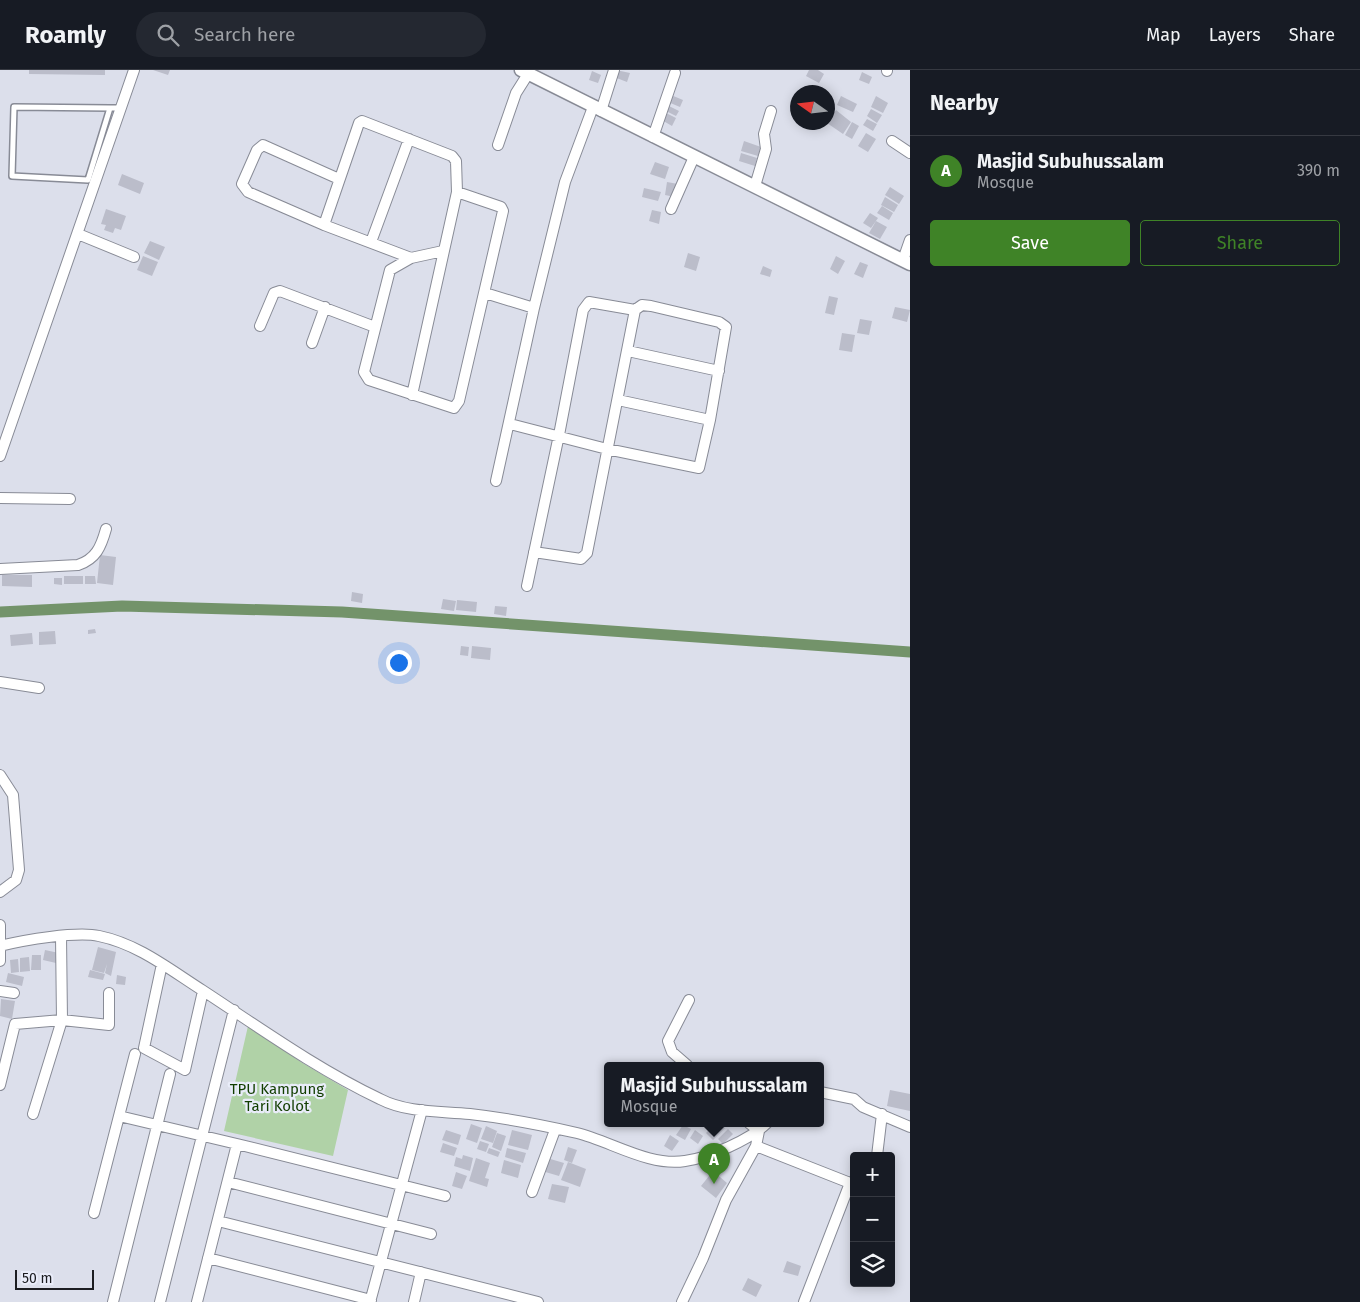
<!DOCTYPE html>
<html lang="en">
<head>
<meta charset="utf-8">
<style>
  body { margin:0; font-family:"Fira Sans",sans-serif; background:#242831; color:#f1f3f6 }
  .controls { position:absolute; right:15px; bottom:15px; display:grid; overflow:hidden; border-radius:5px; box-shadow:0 2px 12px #0003 }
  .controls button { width:45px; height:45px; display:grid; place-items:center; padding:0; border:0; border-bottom:1px solid #363941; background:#171b24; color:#f1f3f6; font:25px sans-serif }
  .compass { position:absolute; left:790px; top:15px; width:45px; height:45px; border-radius:50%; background:#171b24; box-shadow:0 2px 12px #0003; rotate:284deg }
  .scale { position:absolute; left:15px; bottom:12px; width:79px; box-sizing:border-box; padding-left:5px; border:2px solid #1c1d21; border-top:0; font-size:14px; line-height:18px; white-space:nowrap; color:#1c1d21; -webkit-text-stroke:4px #e9ecf9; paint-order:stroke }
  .you { position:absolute; left:398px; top:592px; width:18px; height:18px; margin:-12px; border:4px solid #fff; border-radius:50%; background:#1a73e8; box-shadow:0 0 0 8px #1a73e833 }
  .badge { display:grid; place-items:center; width:32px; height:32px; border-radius:50%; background:#3f8327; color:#fff; font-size:16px; font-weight:700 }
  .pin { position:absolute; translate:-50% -41px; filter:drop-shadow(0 1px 2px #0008) }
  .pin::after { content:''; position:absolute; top:26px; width:18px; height:15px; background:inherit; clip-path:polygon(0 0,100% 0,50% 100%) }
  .popup { position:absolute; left:604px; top:992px; width:220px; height:65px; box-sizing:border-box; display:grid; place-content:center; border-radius:5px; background:#171b24; filter:drop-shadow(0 1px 4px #0005); font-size:16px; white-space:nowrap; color:#9ea1a6 }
  .popup b { font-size:19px; color:#f1f3f6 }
  .popup::after { content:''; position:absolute; left:50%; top:100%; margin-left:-10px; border:10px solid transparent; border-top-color:#171b24 }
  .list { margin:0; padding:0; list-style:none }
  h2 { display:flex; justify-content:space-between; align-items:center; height:65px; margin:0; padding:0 20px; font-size:21px }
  h2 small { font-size:16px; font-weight:400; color:#9ea1a6 }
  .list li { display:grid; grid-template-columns:32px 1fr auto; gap:15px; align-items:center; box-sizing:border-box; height:70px; padding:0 20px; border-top:1px solid #363941 }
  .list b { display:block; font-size:19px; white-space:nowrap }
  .list p { margin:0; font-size:16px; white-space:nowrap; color:#9ea1a6 }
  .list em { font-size:16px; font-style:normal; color:#9ea1a6 }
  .actions { display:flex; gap:10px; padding:15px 20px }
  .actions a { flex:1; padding:11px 0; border:1px solid #3f8327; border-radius:5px; text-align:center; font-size:18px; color:#3f8327 }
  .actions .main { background:#3f8327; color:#fff }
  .icon { flex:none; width:28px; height:28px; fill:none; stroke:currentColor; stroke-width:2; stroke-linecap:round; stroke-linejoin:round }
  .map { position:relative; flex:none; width:910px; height:1232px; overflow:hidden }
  header { display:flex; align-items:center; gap:30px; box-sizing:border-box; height:70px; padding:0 25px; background:#171b24; border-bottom:1px solid #363941 }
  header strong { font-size:24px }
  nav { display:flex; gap:28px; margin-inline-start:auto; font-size:18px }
  .search { width:350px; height:45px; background:#242831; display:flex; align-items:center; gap:12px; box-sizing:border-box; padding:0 18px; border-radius:28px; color:#9ea1a6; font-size:19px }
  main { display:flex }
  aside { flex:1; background:#171b24 }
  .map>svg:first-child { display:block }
  .green { fill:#b0d2a7 }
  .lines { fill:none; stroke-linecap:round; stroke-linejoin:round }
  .canal { stroke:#73936a; stroke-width:11 }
  .building { fill:#bbbdca }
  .service-casing { stroke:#888b96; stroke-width:8 }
  .minor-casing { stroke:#888b96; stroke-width:12 }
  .tertiary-casing { stroke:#888b96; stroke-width:15 }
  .service { stroke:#fff; stroke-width:5 }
  .minor { stroke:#fff; stroke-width:10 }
  .tertiary { stroke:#fff; stroke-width:12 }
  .labels { text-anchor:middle; stroke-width:4.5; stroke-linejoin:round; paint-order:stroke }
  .park-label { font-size:15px; fill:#123e00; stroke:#e9ecf9 }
</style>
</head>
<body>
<header>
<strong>Roamly</strong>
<div class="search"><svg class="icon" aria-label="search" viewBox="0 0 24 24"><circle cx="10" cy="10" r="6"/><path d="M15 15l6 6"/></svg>Search here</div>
<nav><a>Map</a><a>Layers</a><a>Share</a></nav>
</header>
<main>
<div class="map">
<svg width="910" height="1232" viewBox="0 0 910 1232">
  <rect width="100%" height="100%" fill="#dcdfeb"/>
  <path class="green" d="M248,956L301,992L348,1020L333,1086L224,1061Z"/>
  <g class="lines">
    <path class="canal" d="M0,542L122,536L342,542L910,582"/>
  </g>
  <path class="building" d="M29,0H105V5L29,4Z
    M153,0H170L168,5Z
    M616,0L630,3L627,12L614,7Z
    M809,0H818L824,4L819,13L806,6Z
    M592,1L601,5L598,13L589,10Z
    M862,2L872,7L869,14L859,10Z
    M671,25L683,30L680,37L668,32Z
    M841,26L857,34L853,42L837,35Z
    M876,26L888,33L883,43L871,37Z
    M667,35L679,41L676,46L664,40Z
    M871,39L882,45L877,53L867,46Z
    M836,40L851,52L843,64L827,53Z
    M664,42L676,48L672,56L660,49Z
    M867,49L877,54L873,61L863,55Z
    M852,52L859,56L852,69L845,65Z
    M866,63L876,69L868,82L858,76Z
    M744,71L761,77L758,86L741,81Z
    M741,83L757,88L755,96L739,91Z
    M655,92L669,97L665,109L650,104Z
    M122,104L144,113L140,124L118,115Z
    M667,112L678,114L675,127L665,125Z
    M890,117L904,126L899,134L885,125Z
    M644,118L661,122L658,131L642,127Z
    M885,127L898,135L894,142L881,135Z
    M882,136L893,143L889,150L877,143Z
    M106,139L126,146L121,160L115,158L113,163L104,160L106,155L101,154Z
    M652,140L661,142L659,154L649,151Z
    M870,143L878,148L871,158L863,153Z
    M876,151L887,157L880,169L869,163Z
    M150,171L165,177L159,190L144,183Z
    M688,183L700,187L696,201L684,197Z
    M143,186L158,192L152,206L137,200Z
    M836,186L845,191L838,204L830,199Z
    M860,192L868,195L863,208L854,204Z
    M763,196L772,200L770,207L760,204Z
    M829,226L838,228L834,245L825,243Z
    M895,237L910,240L907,252L892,248Z
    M860,249L872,251L869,265L857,263Z
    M842,263L855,265L852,282L839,280Z
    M100,485L116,487L113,515L97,513Z
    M2,505H32V517L2,516Z
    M64,506H83V514H64Z
    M85,506H95L96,514H85Z
    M54,508H62V515L54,514Z
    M352,522L363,524L362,533L351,531Z
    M443,529L456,531L454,541L441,539Z
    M457,530L477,532L476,542L456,540Z
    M495,536L507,537L506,546L494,544Z
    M95,559L96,563L88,564V560Z
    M55,561L56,574L39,575V562Z
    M32,563L33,574L11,576L10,565Z
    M461,576L469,577L468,586L460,585Z
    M472,576L491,578L490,590L471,588Z
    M98,877L116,882L111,906L105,903L107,894L104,903L92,900Z
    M45,880L59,883L56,893L43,890Z
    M32,885H41V900H31Z
    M29,887L30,901L20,902V888Z
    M18,889L19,902L11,903L10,890Z
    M90,900L105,904L103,910L88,907Z
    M8,903L24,907L22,916L6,912Z
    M117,905L126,907L125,915L116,914Z
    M1,929L15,931L12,949L0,946Z
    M890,1020L910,1024V1041L887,1036Z
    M715,1053H720L725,1058L713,1070L706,1063Z
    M471,1054L482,1058L477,1073L466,1069Z
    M683,1055L691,1059L685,1070L676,1065Z
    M486,1056L497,1061L493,1073L481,1069Z
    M728,1059L733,1064L723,1074L718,1069Z
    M446,1060L461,1065L458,1075L442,1070Z
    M512,1060L532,1065L528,1080L508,1075Z
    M695,1060L703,1066L698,1074L690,1068Z
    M497,1063L506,1066L501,1081L492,1077Z
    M670,1065L679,1071L672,1081L664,1076Z
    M480,1071L489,1074L486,1082L477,1079Z
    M443,1073L457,1078L454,1086L440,1082Z
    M568,1077L577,1080L572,1093L564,1090Z
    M489,1078L500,1082L498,1087L487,1083Z
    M507,1078L526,1083L523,1093L505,1087Z
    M463,1085L473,1088L470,1101L454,1096L456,1087L462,1089Z
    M476,1088L490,1093L485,1108L489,1109L487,1117L469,1111Z
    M547,1088L564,1093L559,1106L542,1101Z
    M504,1090L521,1095L518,1108L501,1103Z
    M568,1092L586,1099L580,1117L561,1110Z
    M713,1101L727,1113L716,1128L701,1116Z
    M456,1102L467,1106L462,1119L452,1116Z
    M552,1114L569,1117L565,1133L548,1129Z
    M787,1191L801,1196L798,1206L783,1202Z
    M748,1208L762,1215L756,1227L742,1220Z"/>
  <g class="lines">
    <defs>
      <path id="service" d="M110,38L88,110L12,106L14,37L110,38H120"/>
      <path id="minor" d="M887,1V0
        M601,41L614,0
        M653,67L675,3
        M892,71L910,83
        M498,75L516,23L528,4
        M339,109L263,75L257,80L242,114L248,122L324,155L411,188
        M755,116L766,79L764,64L771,41
        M671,139L694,87
        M324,155L359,53L362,51L452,86L456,91L457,122L501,137L503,141L459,331L454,338L369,310L364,302L390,200L411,188L443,181
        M78,164L134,187
        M371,172L409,69
        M903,190L910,170
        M485,223L534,238
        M260,256L274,223L280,221L375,257
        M312,273L325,237
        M628,281L719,301
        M412,325L457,122
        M618,330L710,350
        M510,354L607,379L699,398L710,350L726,257L719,252L651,236L642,235L635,240L587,483L581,489L534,482
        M0,386L134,0
        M496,411L534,238L565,112L593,37
        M0,428L70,429
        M0,499L78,495C96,489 101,477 106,459
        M527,516L559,365L583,240L589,232L635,240
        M0,612L39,618
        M0,705L13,725L19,800L16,810L0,822
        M0,855V891
        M0,876C24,870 77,861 99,866C138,874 169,899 202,920C260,958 317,999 380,1029C407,1043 440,1041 470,1044C505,1048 542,1055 577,1063C610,1071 650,1097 685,1091C708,1088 750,1070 767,1053
        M162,894L144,978L185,1000L203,921
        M0,921L14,923
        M687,995L672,982L668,971L689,930
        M0,1015L15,954L62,950L61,866
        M820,1022L854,1029L863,1037L910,1057
        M33,1044L62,950L109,955V923
        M119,1046L237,1074L197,1232
        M749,1053L759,1061L756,1076L850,1113
        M237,1074L445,1126
        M877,1086L882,1044
        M228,1112L431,1164
        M532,1122L555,1060
        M94,1143L135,984
        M218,1151L538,1232
        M208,1188L371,1230
        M113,1232L170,1004
        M160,1232L234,940
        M370,1232L422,1040
        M414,1232L421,1202
        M682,1232L703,1188L726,1130L756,1076
        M804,1232L850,1113L854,1111"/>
      <path id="tertiary" d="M521,0L910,194"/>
    </defs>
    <use href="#service" class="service-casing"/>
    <use href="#minor" class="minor-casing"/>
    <use href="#tertiary" class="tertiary-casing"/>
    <use href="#service" class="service"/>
    <use href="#minor" class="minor"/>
    <use href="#tertiary" class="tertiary"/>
  </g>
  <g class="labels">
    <g class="park-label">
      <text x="277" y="1024">TPU Kampung<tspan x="277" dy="17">Tari Kolot</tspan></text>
    </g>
  </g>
</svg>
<div class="controls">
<button>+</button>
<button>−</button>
<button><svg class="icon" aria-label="layers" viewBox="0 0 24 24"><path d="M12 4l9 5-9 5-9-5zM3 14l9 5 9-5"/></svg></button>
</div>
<svg class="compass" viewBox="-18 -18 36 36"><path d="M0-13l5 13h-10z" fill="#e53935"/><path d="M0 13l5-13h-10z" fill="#9ea1a6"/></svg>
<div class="scale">50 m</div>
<div class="you"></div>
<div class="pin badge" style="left:714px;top:1114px">A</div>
<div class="popup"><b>Masjid Subuhussalam</b>Mosque</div>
</div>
<aside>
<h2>Nearby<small></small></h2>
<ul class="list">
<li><span class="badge">A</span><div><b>Masjid Subuhussalam</b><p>Mosque</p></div><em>390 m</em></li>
</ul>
<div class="actions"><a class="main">Save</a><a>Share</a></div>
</aside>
</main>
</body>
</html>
